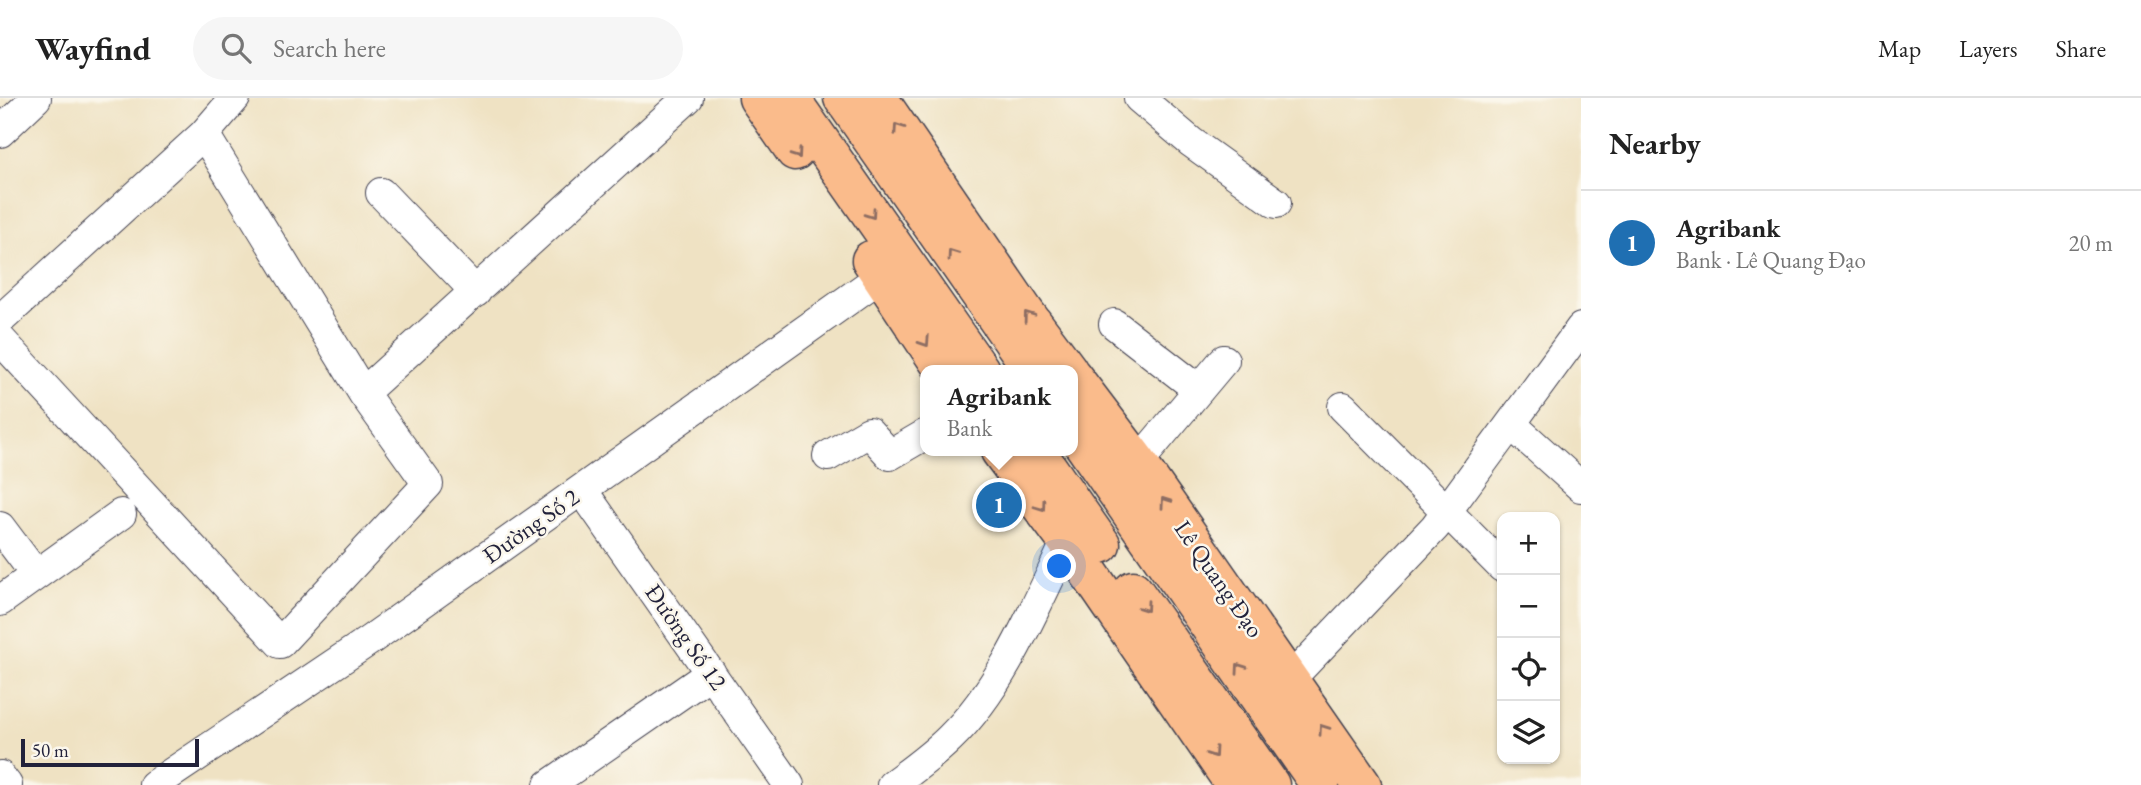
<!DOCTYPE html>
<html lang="en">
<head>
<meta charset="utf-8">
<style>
  body { margin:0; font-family:"EB Garamond",serif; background:#f6f6f6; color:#222 }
  .controls { position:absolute; right:21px; bottom:21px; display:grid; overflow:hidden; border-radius:14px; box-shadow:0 2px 5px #0004 }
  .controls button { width:63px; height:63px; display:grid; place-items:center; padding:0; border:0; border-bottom:2px solid #e0e0e0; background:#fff; color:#222; font:35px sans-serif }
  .scale { position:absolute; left:21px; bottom:18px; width:178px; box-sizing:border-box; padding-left:7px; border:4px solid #22223b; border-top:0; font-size:19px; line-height:24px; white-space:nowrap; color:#22223b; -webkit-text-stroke:5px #fbf7ec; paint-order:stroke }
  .you { position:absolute; left:1060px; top:469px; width:24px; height:24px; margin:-18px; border:5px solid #fff; border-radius:50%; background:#1a73e8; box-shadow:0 0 0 10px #1a73e833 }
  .badge { display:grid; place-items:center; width:46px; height:46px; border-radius:50%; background:#1f6fb2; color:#fff; font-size:23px; font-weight:700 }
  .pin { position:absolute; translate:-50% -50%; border:4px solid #fff; box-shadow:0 2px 7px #0006 }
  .popup { position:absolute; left:920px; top:267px; width:158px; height:91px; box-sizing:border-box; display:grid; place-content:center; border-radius:14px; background:#fff; filter:drop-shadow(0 2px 5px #0005); font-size:23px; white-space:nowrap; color:#767676 }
  .popup b { font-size:26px; color:#222 }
  .popup::after { content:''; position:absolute; left:50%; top:100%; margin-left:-14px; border:14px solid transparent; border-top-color:#fff }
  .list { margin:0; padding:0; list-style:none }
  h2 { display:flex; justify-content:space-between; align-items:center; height:91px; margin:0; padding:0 28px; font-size:30px }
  h2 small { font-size:23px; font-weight:400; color:#767676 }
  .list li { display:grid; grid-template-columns:46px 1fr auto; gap:21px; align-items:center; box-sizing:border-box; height:105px; padding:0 28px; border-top:2px solid #e0e0e0 }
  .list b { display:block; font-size:26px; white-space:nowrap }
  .list p { margin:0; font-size:23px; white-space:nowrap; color:#767676 }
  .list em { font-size:23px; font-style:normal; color:#767676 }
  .icon { flex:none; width:38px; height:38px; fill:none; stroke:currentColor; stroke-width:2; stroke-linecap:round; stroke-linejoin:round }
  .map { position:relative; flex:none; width:1581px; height:687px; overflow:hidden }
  header { display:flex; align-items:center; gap:42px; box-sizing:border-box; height:98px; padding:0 35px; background:#fff; border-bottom:2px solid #e0e0e0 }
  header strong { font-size:33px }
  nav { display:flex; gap:38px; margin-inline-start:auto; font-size:24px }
  .search { width:490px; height:63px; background:#f6f6f6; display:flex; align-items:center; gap:18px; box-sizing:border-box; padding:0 24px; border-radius:38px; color:#767676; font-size:26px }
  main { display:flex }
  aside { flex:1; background:#fff }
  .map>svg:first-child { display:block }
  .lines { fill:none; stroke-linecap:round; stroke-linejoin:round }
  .minor-casing { stroke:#413f4f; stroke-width:32 }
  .highway-casing { stroke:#413f4f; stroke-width:41 }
  .minor { stroke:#fff; stroke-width:30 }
  .highway { stroke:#fabb8b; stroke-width:38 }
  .oneway { stroke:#8e6e63 }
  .labels { text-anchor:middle; stroke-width:5; stroke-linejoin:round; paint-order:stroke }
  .street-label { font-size:24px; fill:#22223b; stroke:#fbf7ec }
</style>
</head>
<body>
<header>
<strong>Wayfind</strong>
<div class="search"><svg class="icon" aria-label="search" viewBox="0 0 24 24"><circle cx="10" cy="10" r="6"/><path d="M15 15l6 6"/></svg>Search here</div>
<nav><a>Map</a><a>Layers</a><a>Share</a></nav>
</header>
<main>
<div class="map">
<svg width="1581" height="687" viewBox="0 0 1581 687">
  <rect width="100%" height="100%" fill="#fbf7ec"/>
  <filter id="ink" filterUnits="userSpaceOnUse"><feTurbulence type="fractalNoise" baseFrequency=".0143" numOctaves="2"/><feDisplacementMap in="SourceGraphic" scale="14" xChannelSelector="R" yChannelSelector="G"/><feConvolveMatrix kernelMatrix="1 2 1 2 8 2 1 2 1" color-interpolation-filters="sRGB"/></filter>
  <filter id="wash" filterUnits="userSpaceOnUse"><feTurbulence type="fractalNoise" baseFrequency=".00686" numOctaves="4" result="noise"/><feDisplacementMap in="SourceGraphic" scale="28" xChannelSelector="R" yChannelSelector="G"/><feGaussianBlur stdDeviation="1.57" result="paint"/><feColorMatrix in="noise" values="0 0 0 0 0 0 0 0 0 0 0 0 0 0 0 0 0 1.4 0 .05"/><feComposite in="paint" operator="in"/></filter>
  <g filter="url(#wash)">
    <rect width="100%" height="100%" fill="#efe2c3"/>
  </g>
  <g filter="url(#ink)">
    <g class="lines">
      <defs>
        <path id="minor" d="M1139,0L1191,44L1276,105
          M0,34L36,0
          M381,95L476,194
          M0,222L204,36L235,0
          M1114,226L1199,292
          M0,241L280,545L428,386L363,295L204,36
          M363,295L688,0
          M1343,309L1502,469
          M1511,326L1581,389
          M828,358L869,334L890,357L926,336
          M1125,380L1224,262
          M582,392L789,687
          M0,429L36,477
          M0,503L121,416
          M1275,597L1435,429L1581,230
          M0,678L7,687
          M154,687L370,542L897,167
          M549,687L711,575
          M892,687C912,672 932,658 950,640C1003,589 1035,509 1067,443"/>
        <path id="highway" d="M758,0L795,53
          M790,0L980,272
          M843,0L1033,272
          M878,0L1026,216L1068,272
          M871,162L944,272
          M1072,278L1138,365L1362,687
          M1072,330L1320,687
          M1000,353L1067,443L1235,687
          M1036,353L1101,446
          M1133,492L1270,687"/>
      </defs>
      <use href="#minor" class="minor-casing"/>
      <use href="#highway" class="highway-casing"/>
      <use href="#minor" class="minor"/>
      <use href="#highway" class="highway"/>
    </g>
    <defs><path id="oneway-chevron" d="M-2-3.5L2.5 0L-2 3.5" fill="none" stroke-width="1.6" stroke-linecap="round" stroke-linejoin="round" transform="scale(1.75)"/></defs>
    <g class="oneway">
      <use href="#oneway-chevron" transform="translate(898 30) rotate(-124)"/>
      <use href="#oneway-chevron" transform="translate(797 56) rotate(55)"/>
      <use href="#oneway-chevron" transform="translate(871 116) rotate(55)"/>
      <use href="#oneway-chevron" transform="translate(952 156) rotate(-125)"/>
      <use href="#oneway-chevron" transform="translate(1028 218) rotate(-126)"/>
      <use href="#oneway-chevron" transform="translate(925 244) rotate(57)"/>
      <use href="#oneway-chevron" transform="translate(1165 404) rotate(-125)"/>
      <use href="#oneway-chevron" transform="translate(1041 408) rotate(54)"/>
      <use href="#oneway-chevron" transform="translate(1145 509) rotate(55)"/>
      <use href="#oneway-chevron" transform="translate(1240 570) rotate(-125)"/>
      <use href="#oneway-chevron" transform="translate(1323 631) rotate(-125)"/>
      <use href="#oneway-chevron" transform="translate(1213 655) rotate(55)"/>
    </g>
  </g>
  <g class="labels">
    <g class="street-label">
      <text transform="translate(531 428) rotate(-35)" y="8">Đường Số 2</text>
      <text transform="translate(1219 481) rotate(55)" y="8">Lê Quang Đạo</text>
      <text transform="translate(686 539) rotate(55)" y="8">Đường Số 12</text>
    </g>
  </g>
</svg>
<div class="controls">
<button>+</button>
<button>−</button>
<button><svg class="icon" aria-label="locate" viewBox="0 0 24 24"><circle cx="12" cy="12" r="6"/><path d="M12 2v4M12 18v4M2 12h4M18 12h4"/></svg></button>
<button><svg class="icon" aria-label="layers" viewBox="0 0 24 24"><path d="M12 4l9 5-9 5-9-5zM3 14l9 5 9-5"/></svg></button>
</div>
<div class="scale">50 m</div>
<div class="you"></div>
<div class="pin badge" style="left:999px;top:407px">1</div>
<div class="popup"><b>Agribank</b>Bank</div>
</div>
<aside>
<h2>Nearby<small></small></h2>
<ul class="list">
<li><span class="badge">1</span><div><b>Agribank</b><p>Bank · Lê Quang Đạo</p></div><em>20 m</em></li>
</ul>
</aside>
</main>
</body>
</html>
